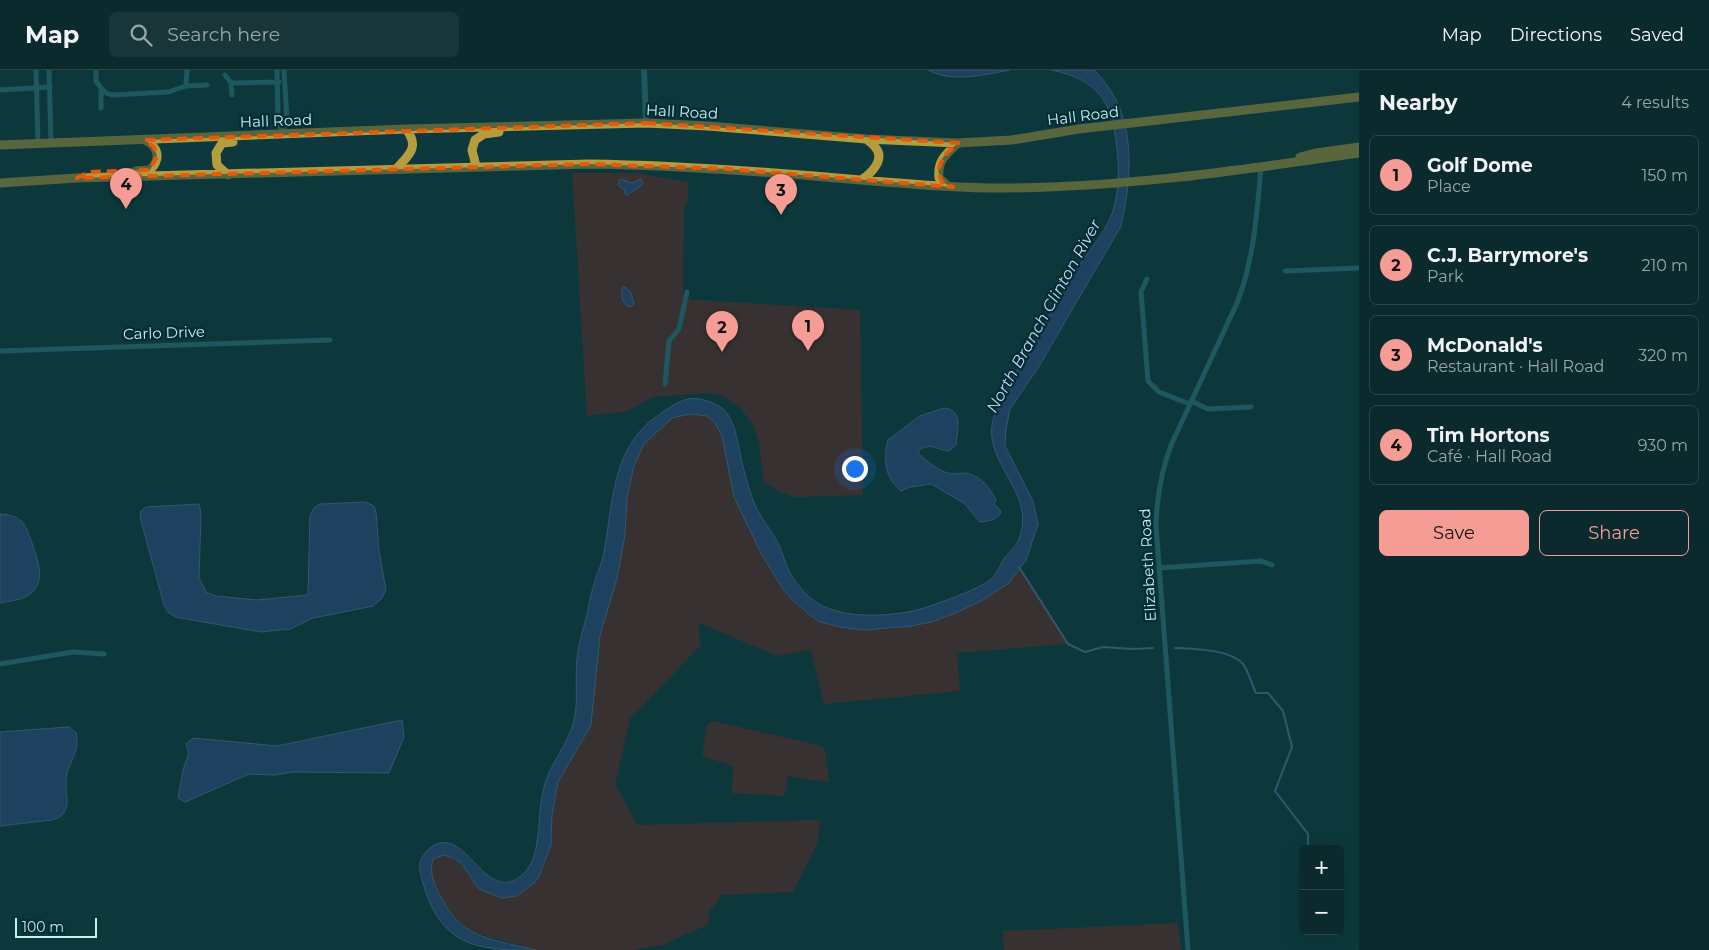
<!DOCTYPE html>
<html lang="en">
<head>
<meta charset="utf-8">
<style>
  body { margin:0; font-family:Montserrat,sans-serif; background:#18363a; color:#f1f3f6 }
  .controls { position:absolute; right:15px; bottom:15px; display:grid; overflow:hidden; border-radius:8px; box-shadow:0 5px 20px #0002 }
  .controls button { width:45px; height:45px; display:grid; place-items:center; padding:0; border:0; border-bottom:1px solid #2a464a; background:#0a2a2e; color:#f1f3f6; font:25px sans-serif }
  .scale { position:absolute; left:15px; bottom:12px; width:82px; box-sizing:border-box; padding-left:5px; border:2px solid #c8ecf0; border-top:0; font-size:14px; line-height:18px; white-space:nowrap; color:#c8ecf0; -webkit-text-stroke:4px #012e32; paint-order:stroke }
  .you { position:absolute; left:854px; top:398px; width:18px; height:18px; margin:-12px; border:4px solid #fff; border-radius:50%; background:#1a73e8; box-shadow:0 0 0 8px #1a73e833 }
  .badge { display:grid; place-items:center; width:32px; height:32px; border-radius:50%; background:#f59c95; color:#111; font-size:16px; font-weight:700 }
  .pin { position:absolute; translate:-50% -41px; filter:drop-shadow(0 1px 2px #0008) }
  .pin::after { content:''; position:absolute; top:26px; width:18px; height:15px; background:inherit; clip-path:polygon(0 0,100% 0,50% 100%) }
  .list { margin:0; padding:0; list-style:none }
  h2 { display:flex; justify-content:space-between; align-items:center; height:65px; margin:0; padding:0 20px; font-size:21px }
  h2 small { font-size:16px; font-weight:400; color:#99a7aa }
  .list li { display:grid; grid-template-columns:32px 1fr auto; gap:15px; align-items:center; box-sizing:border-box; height:80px; margin:0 10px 10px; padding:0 10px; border:1px solid #2a464a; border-radius:8px }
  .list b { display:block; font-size:19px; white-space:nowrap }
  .list p { margin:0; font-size:16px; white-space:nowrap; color:#99a7aa }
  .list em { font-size:16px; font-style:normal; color:#99a7aa }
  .actions { display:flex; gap:10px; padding:15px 20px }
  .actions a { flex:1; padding:11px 0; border:1px solid #f59c95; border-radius:8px; text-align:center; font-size:18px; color:#f59c95 }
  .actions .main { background:#f59c95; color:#111 }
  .icon { flex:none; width:28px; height:28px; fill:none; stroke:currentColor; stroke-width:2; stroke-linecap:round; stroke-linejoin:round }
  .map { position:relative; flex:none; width:1359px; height:880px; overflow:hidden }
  header { display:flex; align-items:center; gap:30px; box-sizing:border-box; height:70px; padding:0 25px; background:#0a2a2e; border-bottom:1px solid #2a464a }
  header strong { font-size:24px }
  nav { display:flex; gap:28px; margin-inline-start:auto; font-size:18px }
  .search { width:350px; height:45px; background:#18363a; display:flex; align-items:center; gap:12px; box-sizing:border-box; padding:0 18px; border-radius:8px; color:#99a7aa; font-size:19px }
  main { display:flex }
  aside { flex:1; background:#0a2a2e }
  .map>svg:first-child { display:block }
  .green { fill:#6a2826 }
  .water { fill:#334d89; stroke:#607da8 }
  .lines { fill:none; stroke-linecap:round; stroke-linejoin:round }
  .stream { stroke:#607da8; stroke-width:2 }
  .minor { stroke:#307f88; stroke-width:5 }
  .tertiary { stroke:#307f88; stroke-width:6 }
  .trunk { stroke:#b59c3d; stroke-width:9 }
  .marked { fill:none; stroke:#e8590c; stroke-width:4; stroke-dasharray:10 6; stroke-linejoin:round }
  .labels { text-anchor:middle; stroke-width:4.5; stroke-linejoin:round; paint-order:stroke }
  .street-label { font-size:15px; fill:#c8ecf0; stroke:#012e32 }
  .water-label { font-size:16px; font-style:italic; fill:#c5d6fa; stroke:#012e32 }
</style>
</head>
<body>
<header>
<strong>Map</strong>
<div class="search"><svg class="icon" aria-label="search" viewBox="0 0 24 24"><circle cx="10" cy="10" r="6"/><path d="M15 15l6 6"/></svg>Search here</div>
<nav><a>Map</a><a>Directions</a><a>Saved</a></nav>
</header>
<main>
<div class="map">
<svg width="1359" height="880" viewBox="0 0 1359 880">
  <rect width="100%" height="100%" fill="#0d383d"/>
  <path class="green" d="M572,103H635L689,112L687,133L684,140L683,229L860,240L863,425L795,427L778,421L764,412L759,373L753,354L739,337L723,326L709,323L652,327L628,341L587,346Z
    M690,344L707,346L715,353L722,366L734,427L762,485L783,519L795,533L818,551L866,560L893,559L931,552L981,531L1009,513L1020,498L1068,574L957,583L960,621L824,634L811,580L777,586L699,553L700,576L630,649L615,714L637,755L820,750L817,774L793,822L722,825L709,842V854L663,875L631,880H536L485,866L467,859L459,852L435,819L430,798L433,789L444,785C462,791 469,804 480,819L517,826L535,812L545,794L551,775L552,745L558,712L591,655L600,565L625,465L627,427L634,396L644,374L658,360L672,348Z
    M713,651L821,676L825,680L829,712L788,706L784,726L732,723L733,696L702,686L707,654Z
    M1178,853L1181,880H1004L1003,861Z"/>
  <path class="water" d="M928,0H1010C983,5 952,13 928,0Z
    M1051,0H1094C1137,42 1133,102 1121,156L1038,298L1010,339L1006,359L1005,376L1033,431L1038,454L1026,490L1009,513L981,531L953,544L931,552L911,556L866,560L839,557L818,551L795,533L783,519L762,485L734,427L722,366L715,353L707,346L690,344L672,348L644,374L634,396L627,427L625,465L617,508L600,565L591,655L558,712L552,745L551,775L539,806L535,812L517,826L502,828L479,819L461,793L453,788L444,785L433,789C429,804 434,816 442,829C448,839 456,852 466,858C483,870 515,875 536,880C488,880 448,880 428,828C425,819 418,801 420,792C421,788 428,779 431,777C465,754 482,829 517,809C528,802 534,790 536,778C541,754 538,728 548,705C557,685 571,668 575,646C578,628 575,608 577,590C578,575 583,560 587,545C589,536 590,526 593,518C595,509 599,500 602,491C613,444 609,388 648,353C657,346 677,331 688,329C698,327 715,332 723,339C738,353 738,382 744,400C747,412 750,424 755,435C761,449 772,461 779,475C783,484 785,493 789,501C794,511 804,523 813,530C839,549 882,547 913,541C927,538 980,519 990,510C997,504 1000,495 1005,487C1008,484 1015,477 1017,473C1041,425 982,395 993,350C999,329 1011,311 1022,292C1041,260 1059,228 1079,196C1090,179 1107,160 1113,141C1121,114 1119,85 1114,58C1107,21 1086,7 1051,0Z
    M620,109L632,113L641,109L643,114L627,125L625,124V120L618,115Z
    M623,217L626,218L631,223L634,234L632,236L629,237C622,233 620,224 623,217Z
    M944,338C964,340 957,360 956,375L949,381C935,379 931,372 918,381L919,384C926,391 939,401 948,403C953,405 959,403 964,403C979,404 989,417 996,430L994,434L1001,441C999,450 988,451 980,452L964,433L931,414L910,417L901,421C885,408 883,390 888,370L920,346Z
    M365,432L374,436L376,442L379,481L386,520L381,529L373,536L313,548L290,559L261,562L175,547L168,542L164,535L140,447L141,441L146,437L199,434L201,444L199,508L206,522L216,526L257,530L308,525L310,446L314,438L320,434Z
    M0,444C7,444 17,446 22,452C27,457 29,466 32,473C37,489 47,511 30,524C23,530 9,531 0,533Z
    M402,650L404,667L389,703L293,702L275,705L249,704L185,732L178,728L183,700L189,683L186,674L193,668L277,676Z
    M69,657L76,663C81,684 67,691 66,711C65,719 68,727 67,735C65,744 60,748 52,750L0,756V662Z"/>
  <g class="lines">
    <path class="stream" d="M1019,497L1068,574L1085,582L1103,577L1134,579L1153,578
      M1175,578C1194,579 1230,579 1243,594C1248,600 1252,615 1256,623H1268L1283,641L1292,677L1275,721L1308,764V779"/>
    <path class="minor" d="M36,0L38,73
      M49,0L51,72
      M96,0V11L101,18V38
      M277,0L278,50L282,64
      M225,5L231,13L232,25
      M231,13L279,12
      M186,16L187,0
      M101,18L106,23L112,25L168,22L186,16L207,15
      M0,20L50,17
      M283,64L287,49L284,0
      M1285,201L1359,198
      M1147,209L1141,222L1148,311L1159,322L1190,334
      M0,281L330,270
      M665,314L669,271L679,259L687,222
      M1191,331L1208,339L1251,337
      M1159,498L1261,491L1272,495
      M0,594L73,582L104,584
      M1188,880L1156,455C1157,426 1161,400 1172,373L1237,233C1254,190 1257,143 1261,97"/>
    <path class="tertiary" d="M644,0L646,53"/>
    <path class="trunk" d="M0,75L406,59L646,53L708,56L866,69L958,73L1012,70L1079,59L1359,27
      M1300,87L1316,83L1359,77
      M476,96L472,80L475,70L484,64L499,62
      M397,98C409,85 420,77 406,59
      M136,101L150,100C161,89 159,77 145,70
      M228,105L217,95L216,83L222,73L233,72
      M861,110C871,104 886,89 875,77C873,74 869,71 866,69
      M0,113L77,108L589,94C664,95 739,100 814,106C872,111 930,117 988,118C1113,119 1236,101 1359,83
      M948,116L939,108C937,91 946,84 958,73"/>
  </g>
  <path d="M0 0H1359V880H0ZM646,53L958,73L943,87L938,101L942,112L953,117L728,99L589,94L77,108L89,102L150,100L157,86L154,77L145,70Z" fill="#0d383d" fill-opacity=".55" fill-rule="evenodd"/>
  <path class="marked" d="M646,53L958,73L943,87L938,101L942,112L953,117L728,99L589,94L77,108L89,102L150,100L157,86L154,77L145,70Z"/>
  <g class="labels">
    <g class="street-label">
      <text transform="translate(682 42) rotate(3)" y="5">Hall Road</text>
      <text transform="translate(1083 46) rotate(-7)" y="5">Hall Road</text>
      <text transform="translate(276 51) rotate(-2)" y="5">Hall Road</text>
      <text transform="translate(164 263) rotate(-2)" y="5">Carlo Drive</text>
      <text transform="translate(1148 495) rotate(-93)" y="5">Elizabeth Road</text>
    </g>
    <g class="water-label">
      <text transform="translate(1043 246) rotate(-61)" y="6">North Branch Clinton River</text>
    </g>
  </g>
</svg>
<div class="controls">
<button>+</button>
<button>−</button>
</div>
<div class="scale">100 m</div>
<div class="you"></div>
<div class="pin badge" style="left:808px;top:281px">1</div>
<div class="pin badge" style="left:722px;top:282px">2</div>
<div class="pin badge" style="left:781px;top:145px">3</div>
<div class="pin badge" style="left:126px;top:139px">4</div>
</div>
<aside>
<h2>Nearby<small>4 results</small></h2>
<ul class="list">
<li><span class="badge">1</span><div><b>Golf Dome</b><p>Place</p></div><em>150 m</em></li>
<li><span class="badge">2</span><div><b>C.J. Barrymore's</b><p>Park</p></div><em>210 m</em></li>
<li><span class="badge">3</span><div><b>McDonald's</b><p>Restaurant · Hall Road</p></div><em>320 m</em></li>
<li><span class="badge">4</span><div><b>Tim Hortons</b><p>Café · Hall Road</p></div><em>930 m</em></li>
</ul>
<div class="actions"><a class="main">Save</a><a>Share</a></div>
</aside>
</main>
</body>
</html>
